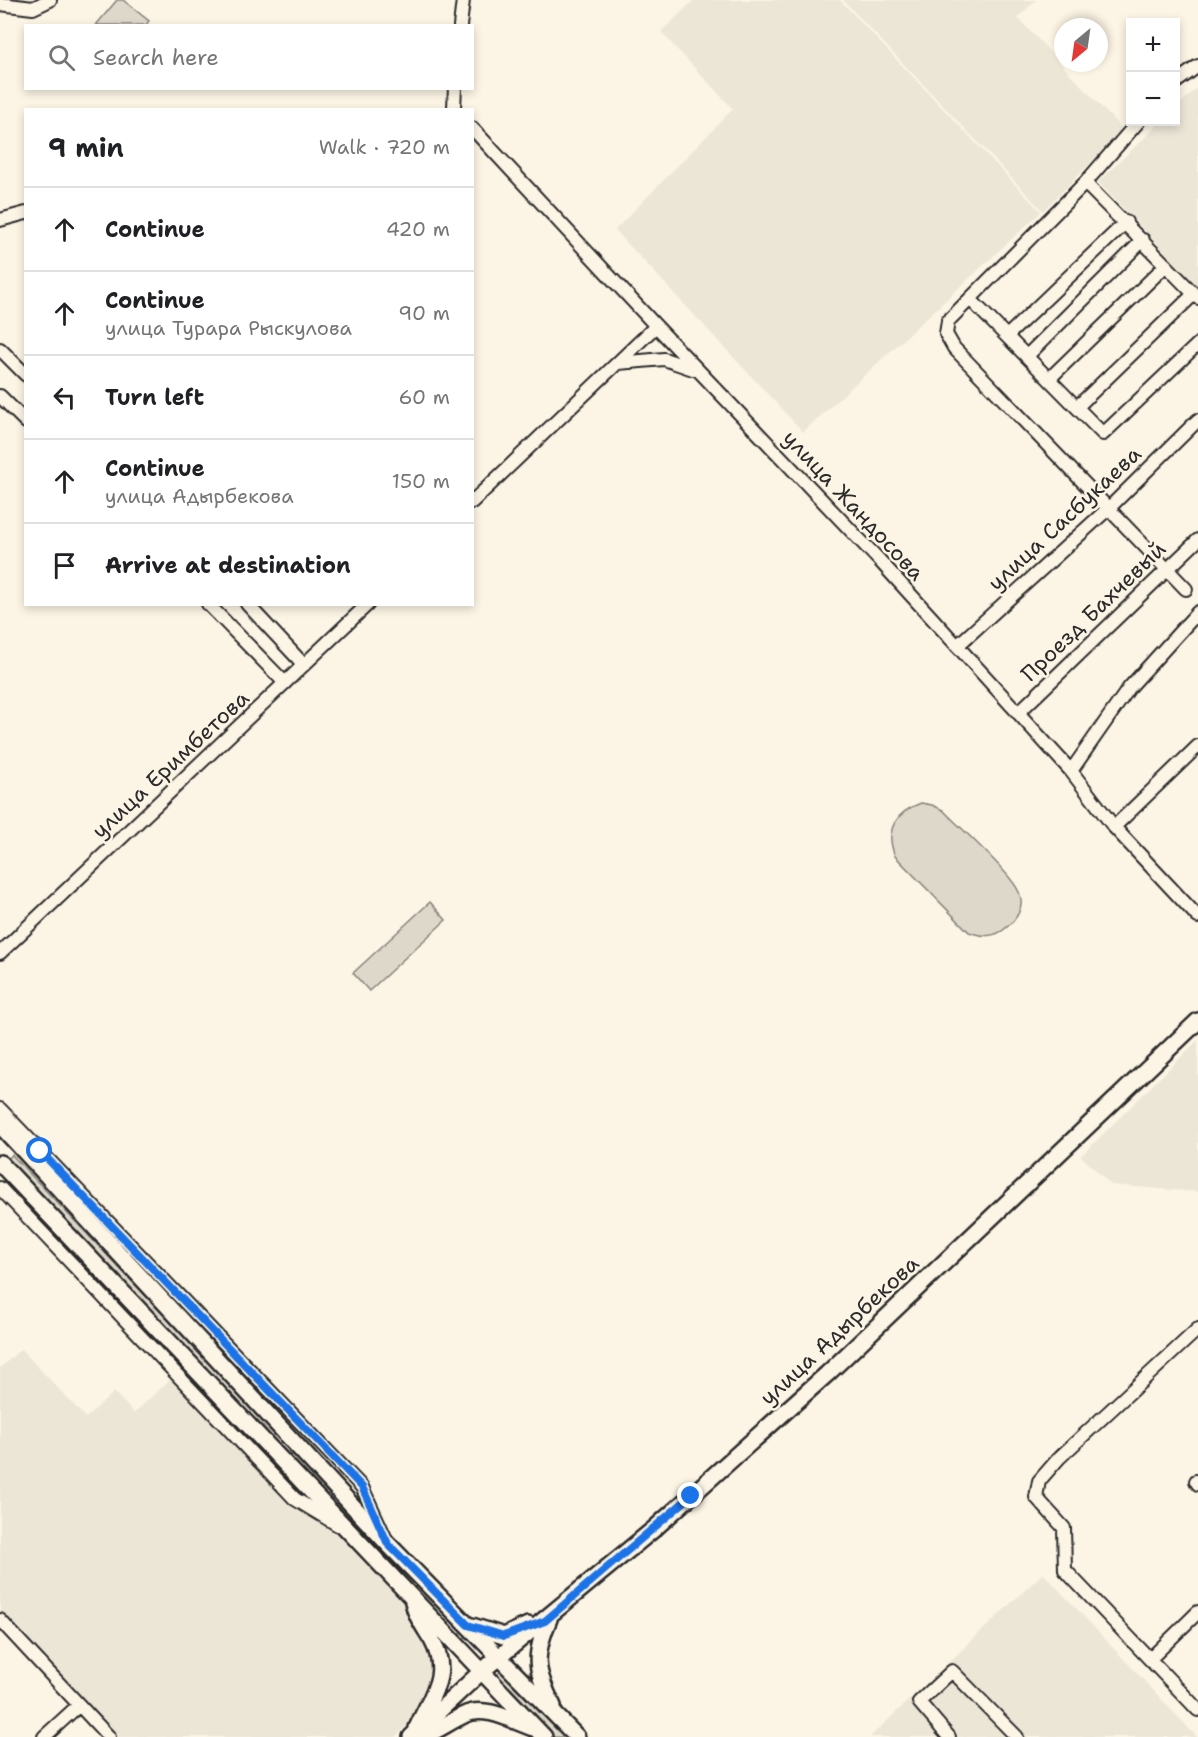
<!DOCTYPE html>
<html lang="en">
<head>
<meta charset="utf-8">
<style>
  body { margin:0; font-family:"Shantell Sans",sans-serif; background:#f6f6f6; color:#202124 }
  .controls { position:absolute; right:18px; top:18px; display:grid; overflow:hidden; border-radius:0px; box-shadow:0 3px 9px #0003 }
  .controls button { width:54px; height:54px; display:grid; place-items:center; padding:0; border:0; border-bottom:2px solid #e0e0e0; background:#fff; color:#202124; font:30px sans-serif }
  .compass { position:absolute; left:1054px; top:18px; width:54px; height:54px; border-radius:50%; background:#fff; box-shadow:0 3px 9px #0003; rotate:209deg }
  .stop { position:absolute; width:18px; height:18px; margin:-14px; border:4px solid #1a73e8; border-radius:50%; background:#fff }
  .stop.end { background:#1a73e8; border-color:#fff; box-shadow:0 2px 6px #0008 }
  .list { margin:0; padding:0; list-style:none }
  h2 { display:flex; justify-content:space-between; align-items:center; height:78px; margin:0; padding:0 24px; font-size:26px }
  h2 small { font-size:20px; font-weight:400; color:#757577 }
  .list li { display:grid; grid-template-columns:39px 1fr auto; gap:18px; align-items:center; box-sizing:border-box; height:84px; padding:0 24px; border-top:2px solid #e0e0e0 }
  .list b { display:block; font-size:22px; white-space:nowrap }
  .list p { margin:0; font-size:20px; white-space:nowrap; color:#757577 }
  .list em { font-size:20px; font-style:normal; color:#757577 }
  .icon { flex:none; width:33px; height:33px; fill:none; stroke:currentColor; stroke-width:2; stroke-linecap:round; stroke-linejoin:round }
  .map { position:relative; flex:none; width:1198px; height:1737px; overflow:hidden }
  .search { position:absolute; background:#fff; box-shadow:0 3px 9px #0003; left:24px; top:24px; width:450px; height:66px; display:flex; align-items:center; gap:15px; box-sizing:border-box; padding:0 21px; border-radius:0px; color:#757577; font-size:22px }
  .panel { position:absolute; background:#fff; box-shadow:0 3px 9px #0003; left:24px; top:108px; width:450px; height:498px; border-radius:0px }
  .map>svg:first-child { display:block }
  .built { fill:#ece6d7 }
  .green { fill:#ded8ca; stroke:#84827a; stroke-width:1.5 }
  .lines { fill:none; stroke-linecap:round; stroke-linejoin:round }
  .minor-casing { stroke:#2b2b2b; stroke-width:16 }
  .major-casing { stroke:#2b2b2b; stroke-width:20 }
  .minor { stroke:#fcf5e5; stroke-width:12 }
  .major { stroke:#fcf5e5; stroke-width:15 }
  .route { stroke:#1a73e8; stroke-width:8 }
  .labels { text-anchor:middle; stroke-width:5; stroke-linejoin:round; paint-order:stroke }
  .street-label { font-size:22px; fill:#2b2b2b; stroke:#fcf5e5 }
</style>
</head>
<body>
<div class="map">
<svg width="1198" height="1737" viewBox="0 0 1198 1737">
  <rect width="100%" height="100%" fill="#fcf5e5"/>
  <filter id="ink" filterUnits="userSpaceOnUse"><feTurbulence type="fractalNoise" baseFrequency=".0167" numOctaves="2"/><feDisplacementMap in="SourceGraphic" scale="12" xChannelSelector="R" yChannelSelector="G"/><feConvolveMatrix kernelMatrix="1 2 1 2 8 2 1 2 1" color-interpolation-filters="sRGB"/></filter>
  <g filter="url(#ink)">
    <path class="built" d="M694,0H840L1041,212L803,432L615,230L733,109L661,32Z
      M843,0H1036L1018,18L1123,130L1043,211Z
      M1198,87V287L1098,182L1161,122H1176V108Z
      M1198,1040V1192L1111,1185L1081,1156Z
      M21,1349L86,1418L114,1392L134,1413L183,1368L410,1608L441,1655L438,1697L395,1737H115L0,1610V1368Z
      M1043,1573L1197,1737H870Z"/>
    <path class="green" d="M117,0H123L149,21L146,25H96Z
      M921,803L932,805L943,810C958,826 1016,877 1020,895C1024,907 1017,919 1007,927C995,938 983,937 969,932L895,856C884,830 896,812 921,803Z
      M430,902L446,920L369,991L353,973Z
      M12,1155L468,1635L462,1640L6,1160Z
      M503,1669L567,1737H554L496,1676Z"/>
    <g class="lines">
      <defs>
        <path id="minor" d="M0,4L33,8L50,0
          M460,26L463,0
          M1176,82L1198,66
          M454,107L455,88
          M1138,122L1085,183L948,321L946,334L954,348L1186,589
          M472,128L656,326L880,561L1071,771L1114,827L1198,917
          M1085,183L1198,298
          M0,220L26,213
          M970,299L1103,434L1198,344
          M1007,336L1126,222
          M0,349L26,375
          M1027,356L1143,240
          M618,363L664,359L693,369
          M1049,379L1166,265
          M0,396L26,422
          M1077,407L1194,294
          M472,502L656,326
          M208,604L285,683
          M247,604L304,665
          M957,646L1110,507L1198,420
          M1018,713L1198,540
          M1071,771L1129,688L1198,612
          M1114,827L1198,746
          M0,953L368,604
          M0,1109L362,1487L385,1537
          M0,1188L295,1499L338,1525
          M1198,1329L1059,1458L1039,1481L1036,1497L1064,1528L1065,1570L1198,1710
          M1196,1481L1198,1484
          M0,1620L109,1737
          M1150,1659L1198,1612
          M44,1737L79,1705
          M949,1737L919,1702L952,1671L1017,1737"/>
        <path id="major" d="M0,1125L388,1544L577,1737
          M0,1163L544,1737
          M413,1602C416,1617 425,1628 432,1640C451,1675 431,1695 417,1728
          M549,1619C533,1656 535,1670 553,1706
          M472,1626L504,1636L528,1625
          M411,1737L482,1671L654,1529L827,1374L1198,1021
          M422,1737C437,1731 449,1722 464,1715C484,1704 513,1721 533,1728"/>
      </defs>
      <use href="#minor" class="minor-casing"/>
      <use href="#major" class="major-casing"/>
      <use href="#minor" class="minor"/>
      <use href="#major" class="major"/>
    </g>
  </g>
  <g class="lines" filter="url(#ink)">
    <path class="route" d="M40,1151L362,1487L388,1544L468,1625L504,1636L545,1621L691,1496"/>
  </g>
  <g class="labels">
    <g class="street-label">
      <text transform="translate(854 505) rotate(47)" y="8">улица Жандосова</text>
      <text transform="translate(1064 518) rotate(-43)" y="8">улица Сасбукаева</text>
      <text transform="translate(1093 611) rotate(-44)" y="8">Проезд Бахчевый</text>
      <text transform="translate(170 764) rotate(-43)" y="8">улица Еримбетова</text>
      <text transform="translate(839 1330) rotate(-43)" y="8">улица Адырбекова</text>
    </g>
  </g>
</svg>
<div class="controls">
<button>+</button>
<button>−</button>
</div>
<svg class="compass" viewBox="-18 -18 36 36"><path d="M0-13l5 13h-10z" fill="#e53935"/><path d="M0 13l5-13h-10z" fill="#757577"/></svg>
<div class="stop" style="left:40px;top:1151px"></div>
<div class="stop end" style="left:691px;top:1496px"></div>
<div class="search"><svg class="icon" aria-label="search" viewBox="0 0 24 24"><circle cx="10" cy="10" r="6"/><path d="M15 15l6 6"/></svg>Search here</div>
<section class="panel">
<h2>9 min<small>Walk · 720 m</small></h2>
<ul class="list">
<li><svg class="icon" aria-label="ahead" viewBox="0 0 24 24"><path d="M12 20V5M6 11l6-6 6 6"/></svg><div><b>Continue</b></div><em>420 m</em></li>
<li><svg class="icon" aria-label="ahead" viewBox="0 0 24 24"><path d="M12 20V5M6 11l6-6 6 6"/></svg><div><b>Continue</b><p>улица Турара Рыскулова</p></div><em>90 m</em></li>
<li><svg class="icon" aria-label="left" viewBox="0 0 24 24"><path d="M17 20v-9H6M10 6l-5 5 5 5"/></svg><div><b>Turn left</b></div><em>60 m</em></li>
<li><svg class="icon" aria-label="ahead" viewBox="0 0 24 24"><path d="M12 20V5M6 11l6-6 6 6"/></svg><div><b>Continue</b><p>улица Адырбекова</p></div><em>150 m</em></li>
<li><svg class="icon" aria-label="arrive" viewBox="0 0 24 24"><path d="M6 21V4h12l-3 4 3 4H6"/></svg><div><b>Arrive at destination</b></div></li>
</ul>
</section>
</div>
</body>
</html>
